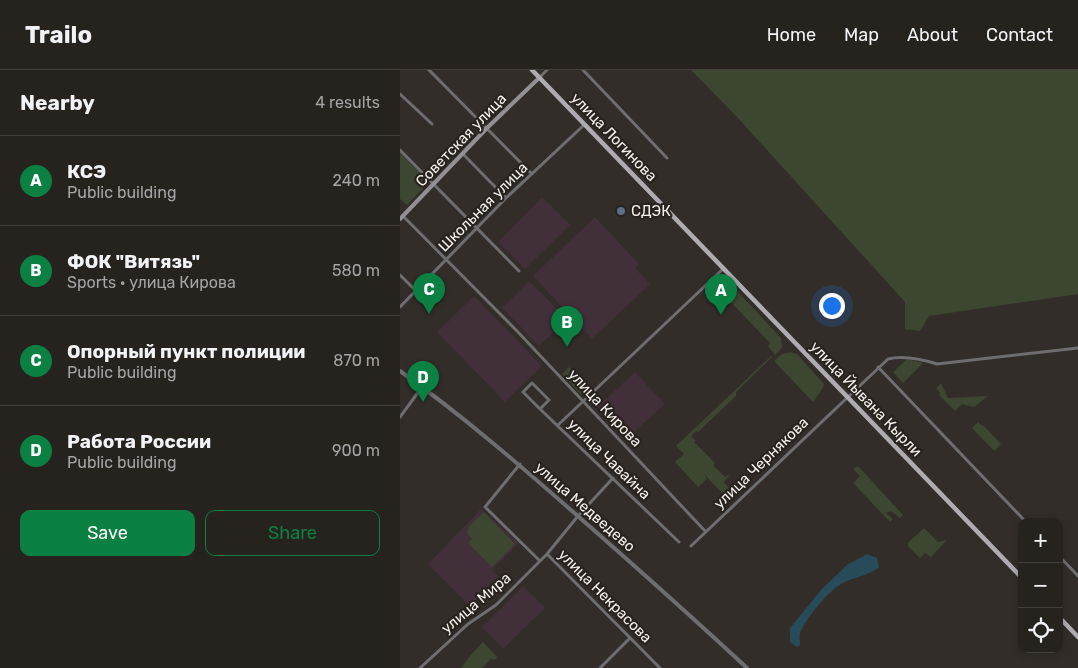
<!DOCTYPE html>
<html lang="en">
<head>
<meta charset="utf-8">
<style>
  body { margin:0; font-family:Rubik,sans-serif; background:#322f2b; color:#f1f3f6 }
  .controls { position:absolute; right:15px; bottom:15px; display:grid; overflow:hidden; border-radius:10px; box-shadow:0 2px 8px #0003 }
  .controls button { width:45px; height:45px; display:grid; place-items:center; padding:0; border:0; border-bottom:1px solid #423f3c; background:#26221e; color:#f1f3f6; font:25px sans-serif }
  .you { position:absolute; left:431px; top:235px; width:18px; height:18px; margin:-12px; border:4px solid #fff; border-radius:50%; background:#1a73e8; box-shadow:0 0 0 8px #1a73e833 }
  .badge { display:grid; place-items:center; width:32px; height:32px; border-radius:50%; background:#0b8043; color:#fff; font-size:16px; font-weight:700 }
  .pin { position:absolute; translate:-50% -41px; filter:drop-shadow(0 1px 2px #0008) }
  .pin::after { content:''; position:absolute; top:26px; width:18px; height:15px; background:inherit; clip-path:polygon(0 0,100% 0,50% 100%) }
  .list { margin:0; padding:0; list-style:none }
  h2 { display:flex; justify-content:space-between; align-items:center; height:65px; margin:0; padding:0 20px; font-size:21px }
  h2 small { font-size:16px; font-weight:400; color:#a4a4a4 }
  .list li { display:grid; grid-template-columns:32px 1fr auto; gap:15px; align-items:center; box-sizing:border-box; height:90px; padding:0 20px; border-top:1px solid #423f3c }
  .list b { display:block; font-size:19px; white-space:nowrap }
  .list p { margin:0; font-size:16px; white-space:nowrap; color:#a4a4a4 }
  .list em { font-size:16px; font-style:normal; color:#a4a4a4 }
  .actions { display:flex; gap:10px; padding:15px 20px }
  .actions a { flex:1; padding:11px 0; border:1px solid #0b8043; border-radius:10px; text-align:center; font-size:18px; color:#0b8043 }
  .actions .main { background:#0b8043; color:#fff }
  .icon { flex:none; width:28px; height:28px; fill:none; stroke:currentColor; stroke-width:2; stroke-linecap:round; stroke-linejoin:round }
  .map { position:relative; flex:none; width:678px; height:598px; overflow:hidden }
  header { display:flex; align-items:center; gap:30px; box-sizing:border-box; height:70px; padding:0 25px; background:#26221e; border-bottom:1px solid #423f3c }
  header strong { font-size:24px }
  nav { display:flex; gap:28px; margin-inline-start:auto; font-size:18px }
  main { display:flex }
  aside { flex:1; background:#26221e }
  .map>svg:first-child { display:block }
  .education { fill:#412f39 }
  .green { fill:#3d4630 }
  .water { fill:#274b58 }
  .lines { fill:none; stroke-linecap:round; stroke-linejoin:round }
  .minor { stroke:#6e6d70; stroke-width:3 }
  .tertiary { stroke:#6e6d70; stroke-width:4 }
  .secondary { stroke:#929095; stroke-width:4 }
  .primary { stroke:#aeabb1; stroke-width:4.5 }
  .service-dot { fill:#5c6f8a; stroke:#28231f; stroke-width:2 }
  .labels { text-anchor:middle; stroke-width:4.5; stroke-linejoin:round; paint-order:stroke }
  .street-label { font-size:15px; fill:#f3efec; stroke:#28231f }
  .poi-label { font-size:15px; fill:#f3efec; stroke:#28231f; text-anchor:start }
</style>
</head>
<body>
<header>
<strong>Trailo</strong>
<nav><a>Home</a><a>Map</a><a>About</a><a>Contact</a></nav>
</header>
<main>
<aside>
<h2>Nearby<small>4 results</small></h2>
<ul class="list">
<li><span class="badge">A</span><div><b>КСЭ</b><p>Public building</p></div><em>240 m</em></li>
<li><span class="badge">B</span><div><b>ФОК &quot;Витязь&quot;</b><p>Sports · улица Кирова</p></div><em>580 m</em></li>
<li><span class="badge">C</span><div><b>Опорный пункт полиции</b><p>Public building</p></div><em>870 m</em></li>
<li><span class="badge">D</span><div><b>Работа России</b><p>Public building</p></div><em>900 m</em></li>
</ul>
<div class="actions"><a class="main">Save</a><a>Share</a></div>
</aside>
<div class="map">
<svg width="678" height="598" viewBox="0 0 678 598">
  <rect width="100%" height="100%" fill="#322d28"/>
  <path class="education" d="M142,127L170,155L125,199L98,172Z
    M195,147L239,194L235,198L250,214L192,269L133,206Z
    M129,211L167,249L139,276L102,238Z
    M74,226L142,296L105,332L37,262Z
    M235,302L265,334L226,369L197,337Z
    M81,439L119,473L92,500L99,507L70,536L28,494Z
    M123,516L145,538L103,579L82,557Z"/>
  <path class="green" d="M291,0H678V224L529,246L520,261L505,259V232L337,47Z
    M0,83L29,112L7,135L0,129Z
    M319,206L324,207L381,268L382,278L375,285L368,276L370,273L323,224L320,227L309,216Z
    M391,282L397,284L424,314L423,318L413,332L374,291L382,284Z
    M371,286L372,287L336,322V326L298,362L296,361L291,366L296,371L294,372L315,393L313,395L325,407L328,405L329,406L324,412L329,418L323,424L303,403L307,409L298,417L275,392L284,384L276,376Z
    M507,289L523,293L503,313L493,302Z
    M169,297L189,318L181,325L162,304Z
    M541,313L548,328L588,326L574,337L562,334L555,341L539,325L540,323L536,318Z
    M578,352L582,356L583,355L601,374L594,381L572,358Z
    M458,396L503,445L500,448L491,441L486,443L493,449L490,452L453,413L460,406L453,399Z
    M84,442L115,474L92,497L68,473L72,469L67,463L69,456Z
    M524,458L538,472L547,470L531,487L525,483L520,488L508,476V473Z
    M83,572L97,587L95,590L91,589L82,598H61C67,589 75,580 83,572Z"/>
  <path class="water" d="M467,484L477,488L479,497C471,505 454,507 443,513C428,521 407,547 400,563C399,567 400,571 400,575L397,577L390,572V558L422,519L447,495Z"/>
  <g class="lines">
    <path class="minor" d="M29,0L132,104
      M183,0L267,88
      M139,8L147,0
      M0,24L32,54
      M0,80L119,201
      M63,84L106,128
      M3,146L117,261L306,462
      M0,205L16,221
      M0,237L106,128L184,55
      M478,297L626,452
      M140,339L149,330L132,313L123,322L140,339L279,472
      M0,347L22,317
      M158,355L323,199
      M120,394L85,437L140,491
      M291,476L488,289C504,285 521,289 537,294L678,278
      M147,484L260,598
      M659,486L678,506
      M20,598L68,554L96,535L147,484L178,446L213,408
      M200,598L230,568"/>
    <path class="tertiary" d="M0,301C63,346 122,397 180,448C236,497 292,547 347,598"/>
    <path class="secondary" d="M0,149L87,58L139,8"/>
    <path class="primary" d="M132,0L622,508
      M659,547L678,567"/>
  </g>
  <circle class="service-dot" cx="221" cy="141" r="5"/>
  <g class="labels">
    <g class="street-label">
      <text transform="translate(214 67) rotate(46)" y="5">улица Логинова</text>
      <text transform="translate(61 70) rotate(-46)" y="5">Советская улица</text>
      <text transform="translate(83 137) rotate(-45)" y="5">Школьная улица</text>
      <text transform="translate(466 329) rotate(46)" y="5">улица Йывана Кырли</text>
      <text transform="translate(205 338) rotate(47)" y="5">улица Кирова</text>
      <text transform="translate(209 389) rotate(44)" y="5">улица Чавайна</text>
      <text transform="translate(361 393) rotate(-44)" y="5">улица Чернякова</text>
      <text transform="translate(185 437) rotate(41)" y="5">улица Медведево</text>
      <text transform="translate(205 526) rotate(45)" y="5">улица Некрасова</text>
      <text transform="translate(76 533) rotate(-40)" y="5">улица Мира</text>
    </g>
    <g class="poi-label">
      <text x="231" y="146">СДЭК</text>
    </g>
  </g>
</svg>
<div class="controls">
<button>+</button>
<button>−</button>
<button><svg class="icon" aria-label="locate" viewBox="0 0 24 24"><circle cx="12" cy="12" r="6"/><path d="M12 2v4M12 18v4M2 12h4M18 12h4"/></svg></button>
</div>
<div class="you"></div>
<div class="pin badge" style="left:321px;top:245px">A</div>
<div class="pin badge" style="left:167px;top:277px">B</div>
<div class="pin badge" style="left:29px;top:244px">C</div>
<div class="pin badge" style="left:23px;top:332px">D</div>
</div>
</main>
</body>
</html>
